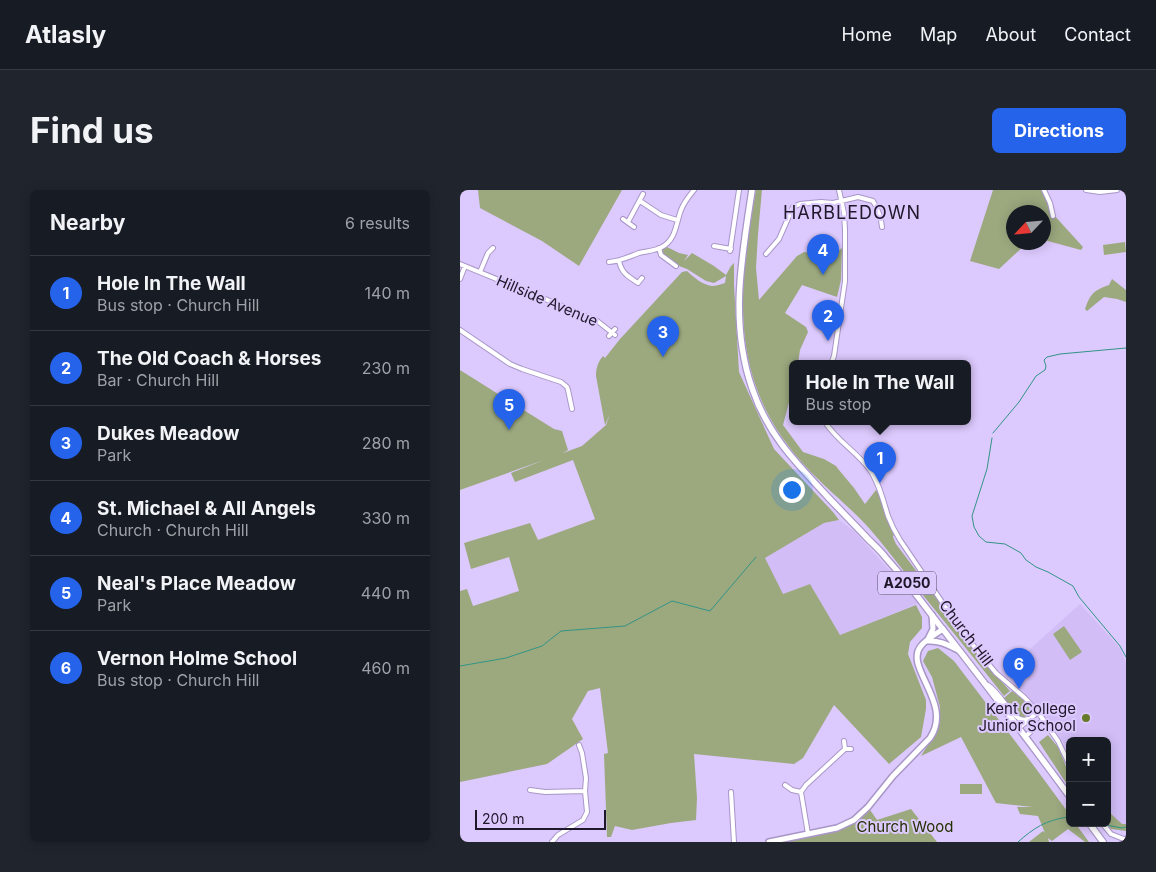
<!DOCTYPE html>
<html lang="en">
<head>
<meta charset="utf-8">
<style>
  body { margin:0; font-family:Inter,sans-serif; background:#20242c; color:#f1f3f6 }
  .controls { position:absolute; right:15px; bottom:15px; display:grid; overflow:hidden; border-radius:8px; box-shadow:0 2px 12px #0003 }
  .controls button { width:45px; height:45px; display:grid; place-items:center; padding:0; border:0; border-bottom:1px solid #363941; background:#171b24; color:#f1f3f6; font:25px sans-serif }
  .compass { position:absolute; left:546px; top:15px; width:45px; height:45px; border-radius:50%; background:#171b24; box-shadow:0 2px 12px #0003; rotate:244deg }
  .scale { position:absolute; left:15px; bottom:12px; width:131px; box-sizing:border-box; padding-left:5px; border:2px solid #1f172a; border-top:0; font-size:14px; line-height:18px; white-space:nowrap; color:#1f172a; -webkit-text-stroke:4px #dcc9fd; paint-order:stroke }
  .you { position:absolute; left:331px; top:299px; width:18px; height:18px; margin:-12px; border:4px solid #fff; border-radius:50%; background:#1a73e8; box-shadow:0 0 0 8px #1a73e833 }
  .badge { display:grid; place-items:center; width:32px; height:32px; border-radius:50%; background:#2563eb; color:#fff; font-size:16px; font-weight:700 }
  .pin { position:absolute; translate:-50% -41px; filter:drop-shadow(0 1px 2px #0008) }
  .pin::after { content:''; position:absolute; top:26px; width:18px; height:15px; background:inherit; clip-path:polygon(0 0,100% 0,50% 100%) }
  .popup { position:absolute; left:329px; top:170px; width:182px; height:65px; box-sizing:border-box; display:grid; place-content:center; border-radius:8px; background:#171b24; filter:drop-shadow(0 1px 4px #0005); font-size:16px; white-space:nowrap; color:#9ea1a6 }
  .popup b { font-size:19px; color:#f1f3f6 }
  .popup::after { content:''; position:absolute; left:50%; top:100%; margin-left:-10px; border:10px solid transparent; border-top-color:#171b24 }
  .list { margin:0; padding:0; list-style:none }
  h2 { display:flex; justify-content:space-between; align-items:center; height:65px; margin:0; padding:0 20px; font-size:21px }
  h2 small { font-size:16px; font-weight:400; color:#9ea1a6 }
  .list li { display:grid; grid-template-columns:32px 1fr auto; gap:15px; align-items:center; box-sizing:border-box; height:75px; padding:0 20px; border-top:1px solid #363941 }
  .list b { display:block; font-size:19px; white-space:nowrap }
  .list p { margin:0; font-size:16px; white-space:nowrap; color:#9ea1a6 }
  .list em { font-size:16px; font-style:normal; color:#9ea1a6 }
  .map { position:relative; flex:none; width:666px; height:652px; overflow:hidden; border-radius:8px }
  header { display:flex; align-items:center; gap:30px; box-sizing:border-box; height:70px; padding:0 25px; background:#171b24; border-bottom:1px solid #363941 }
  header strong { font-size:24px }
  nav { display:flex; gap:28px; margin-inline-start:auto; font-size:18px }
  .intro { display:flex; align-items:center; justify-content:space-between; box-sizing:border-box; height:120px; padding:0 30px }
  h1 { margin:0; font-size:35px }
  .button { padding:12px 22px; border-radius:8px; background:#2563eb; color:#fff; font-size:18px; font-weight:700 }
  main { display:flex; gap:30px; padding:0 30px }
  aside { flex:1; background:#171b24; border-radius:8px; box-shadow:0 2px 12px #0003 }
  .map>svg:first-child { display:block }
  .built { fill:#d2bdf7 }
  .green { fill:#9ca97f }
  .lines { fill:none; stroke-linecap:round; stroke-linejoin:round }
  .stream { stroke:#329486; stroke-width:1 }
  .street-casing { stroke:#a996c8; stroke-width:6 }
  .secondary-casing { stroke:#a996c8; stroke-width:8 }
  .primary-casing { stroke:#a996c8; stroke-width:8 }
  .street { stroke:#fff; stroke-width:4 }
  .secondary { stroke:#fff; stroke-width:5 }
  .primary { stroke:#fff; stroke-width:5.5 }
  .poi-dot { fill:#667a2a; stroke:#dcc9fd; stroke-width:2 }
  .labels { text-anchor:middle; stroke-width:4; stroke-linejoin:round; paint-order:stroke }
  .shield { fill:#dcc9fd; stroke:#584c69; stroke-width:1 }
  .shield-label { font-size:14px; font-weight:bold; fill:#1f172a }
  .street-label { font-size:15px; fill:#1f172a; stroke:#dcc9fd }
  .poi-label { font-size:15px; fill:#1f172a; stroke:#dcc9fd; text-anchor:end }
  .park-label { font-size:15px; fill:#253000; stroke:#dcc9fd }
  .quarter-label { font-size:18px; letter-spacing:1px; fill:#1f172a; stroke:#dcc9fd }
</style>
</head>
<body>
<header>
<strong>Atlasly</strong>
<nav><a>Home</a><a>Map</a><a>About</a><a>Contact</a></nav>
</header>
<div class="intro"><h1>Find us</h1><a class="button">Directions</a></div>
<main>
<aside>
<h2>Nearby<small>6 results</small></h2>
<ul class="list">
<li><span class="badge">1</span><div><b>Hole In The Wall</b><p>Bus stop · Church Hill</p></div><em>140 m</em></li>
<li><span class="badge">2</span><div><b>The Old Coach &amp; Horses</b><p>Bar · Church Hill</p></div><em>230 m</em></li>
<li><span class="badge">3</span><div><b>Dukes Meadow</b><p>Park</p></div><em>280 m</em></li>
<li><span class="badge">4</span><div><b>St. Michael &amp; All Angels</b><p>Church · Church Hill</p></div><em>330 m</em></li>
<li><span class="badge">5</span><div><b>Neal's Place Meadow</b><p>Park</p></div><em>440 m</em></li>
<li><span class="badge">6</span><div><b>Vernon Holme School</b><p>Bus stop · Church Hill</p></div><em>460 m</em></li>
</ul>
</aside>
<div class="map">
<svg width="666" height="652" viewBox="0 0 666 652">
  <rect width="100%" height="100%" fill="#dcc9fd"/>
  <path class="built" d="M379,330L394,341L459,413L380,445L350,394L323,404L305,368L364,333Z
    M620,414L660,458L666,473V634L662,635L647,620V551H610V567L604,554L583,523L568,506L550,489L557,477L569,460Z"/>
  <path class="green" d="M18,0H162L119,76L82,51L20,18Z
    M296,0H302L298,44L296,78L299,110L337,66L344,62L372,66L382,58L381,90L377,107L342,95L325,123L346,137L348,142L340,160L338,174H332V201L323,235L343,262L364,269L376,276L379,280L394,298L405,314L416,300L422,309L434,344L433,347L436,354L482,415L490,430L513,459L550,501L544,506C513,467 481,427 449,388C436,371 423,354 409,338C387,314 360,294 339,269C268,188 278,99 296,0Z
    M533,0H582L587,12L591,28L593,24L623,57L621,60L584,50V22H554V52L567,53L539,79L510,71Z
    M665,52L666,62L644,65L643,55Z
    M207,57L219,63L228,65L224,71L232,63L254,76L266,85L271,76L274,73V95L279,182L314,259L373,322L379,330L364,333L305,368L323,404L350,394L380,445L456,415L462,427V438L450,452L448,464L466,510V519L461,547L429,574L374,515L343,568L334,574L234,564L237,608L236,630L211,633L172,640L155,636L151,647H147L144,564L148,563L140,498L128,501L112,529L123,549L87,574L0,592V401L7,399L13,416L59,401L49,367L11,379L4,353L70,333L78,350L135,329L113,270L55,292L51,283L84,270L0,300V180L94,239L102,241L108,260L103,263L122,256L146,235L150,224L145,235L136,186C136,178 138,172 143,166L145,168L160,149L222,82L227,81C233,87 243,95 252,96C256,96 261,94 265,93L266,86L254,93L246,91L227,79L219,76L203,65L201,60Z
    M652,89L666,100V112L657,109L644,107L627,121L625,119C631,103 633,101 649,95Z
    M604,436L622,462L610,470L593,444Z
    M478,458L494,471L574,576L610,625V633H615L629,652H625L608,639L592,651L588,648L589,652H569L583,641L585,643L578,626L560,624L557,617H573L536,613L501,547L461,566L479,537L480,517L472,487L463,471L468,461Z
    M552,501C558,506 576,517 568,525C565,527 563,528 560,526C554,524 548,513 544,508Z
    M588,545L598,557L610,586V599L579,552Z
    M500,594H522V604H500Z
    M408,617L417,630L451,619L477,652H309L388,634Z
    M647,620L662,634H666V641L651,639L646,633H647Z"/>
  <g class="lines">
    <path class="stream" d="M533,243L559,212L576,186L585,180L586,176L584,170L587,167L600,164L666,158
      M532,248L527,279L512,326L514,337L519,346L526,352L545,354L554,359L561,363L566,370L576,377L588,382L613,396L619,407L660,456L666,467
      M0,476L46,468L82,456L101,441L165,436L212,411L250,421L296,367
      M646,635L662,638L666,637
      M558,652C575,637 585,631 607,627"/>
    <defs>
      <path id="street" d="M584,0L590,13L593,26
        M626,0L640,2L657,0
        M180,11L201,25L217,30
        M163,29L174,37
        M168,32L183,4
        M254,56L271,59
        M199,58L201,65L216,76
        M270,61L279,0
        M306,64L319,49L333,17L340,14L361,12L373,13L398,7L413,11C418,19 421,27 422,37
        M159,71C162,84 168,86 178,93L182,88
        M149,72C161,71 168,67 179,63C187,61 195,61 202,57C216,50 216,33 221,20C224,12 229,6 234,0
        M0,74L136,130L155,145
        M20,82L28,63L33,58
        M0,89L5,76
        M0,140L50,174L62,179L101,192L107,197L108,200L112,219
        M149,146L155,139
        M371,174L374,166L385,91V40L384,23L379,0
        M365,232C377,251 397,262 410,280C419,293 423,310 428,326C431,334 435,342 440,350L503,443L536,483L565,508L578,522L598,551L610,576
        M528,495C540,503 550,524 560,529C563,530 565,530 568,529
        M559,538L578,522
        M565,547L583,530
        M384,551L385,559H391
        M325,595L332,600L341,602
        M70,600L85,602L125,601
        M271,602L274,652
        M642,633L651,644L666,650
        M348,644L341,602L346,595L385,559
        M92,652L98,645L123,630L127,622L125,601L126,588L122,563L119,555"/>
      <path id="secondary" d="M472,425L473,439L467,451C479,450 488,455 498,460
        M309,652L377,638L394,630L408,617L433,586L470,548C494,513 443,477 461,456C466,449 476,444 483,439"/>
      <path id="primary" d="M292,0C282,67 269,131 292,198C307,243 334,271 366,305C380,320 394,334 408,349C414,355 421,361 426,368C447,391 465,417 485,442C527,496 569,551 610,607
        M629,633L643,652"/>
    </defs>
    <use href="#street" class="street-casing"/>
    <use href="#secondary" class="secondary-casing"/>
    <use href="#primary" class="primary-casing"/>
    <use href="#street" class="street"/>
    <use href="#secondary" class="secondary"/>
    <use href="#primary" class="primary"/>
  </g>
  <circle class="poi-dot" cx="626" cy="528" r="5"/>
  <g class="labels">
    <rect class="shield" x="418" y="381.5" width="58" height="23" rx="4"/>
    <g class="shield-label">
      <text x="447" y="398">A2050</text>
    </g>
    <g class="street-label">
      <text transform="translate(87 111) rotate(23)" y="5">Hillside Avenue</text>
      <text transform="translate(506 443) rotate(53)" y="5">Church Hill</text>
    </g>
    <g class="poi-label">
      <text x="616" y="524">Kent College<tspan x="616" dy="17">Junior School</tspan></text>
    </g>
    <g class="park-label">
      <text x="445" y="642">Church Wood</text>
    </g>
    <g class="quarter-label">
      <text x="392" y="29">HARBLEDOWN</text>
    </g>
  </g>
</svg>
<div class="controls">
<button>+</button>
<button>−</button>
</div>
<svg class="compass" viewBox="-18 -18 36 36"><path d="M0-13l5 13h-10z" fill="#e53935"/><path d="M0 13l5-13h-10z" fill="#9ea1a6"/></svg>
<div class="scale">200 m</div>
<div class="you"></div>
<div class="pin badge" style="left:420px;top:293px">1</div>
<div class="popup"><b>Hole In The Wall</b>Bus stop</div>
<div class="pin badge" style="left:368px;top:151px">2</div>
<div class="pin badge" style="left:203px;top:167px">3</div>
<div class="pin badge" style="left:363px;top:85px">4</div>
<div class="pin badge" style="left:49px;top:240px">5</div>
<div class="pin badge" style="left:559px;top:499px">6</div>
</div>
</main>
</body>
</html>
